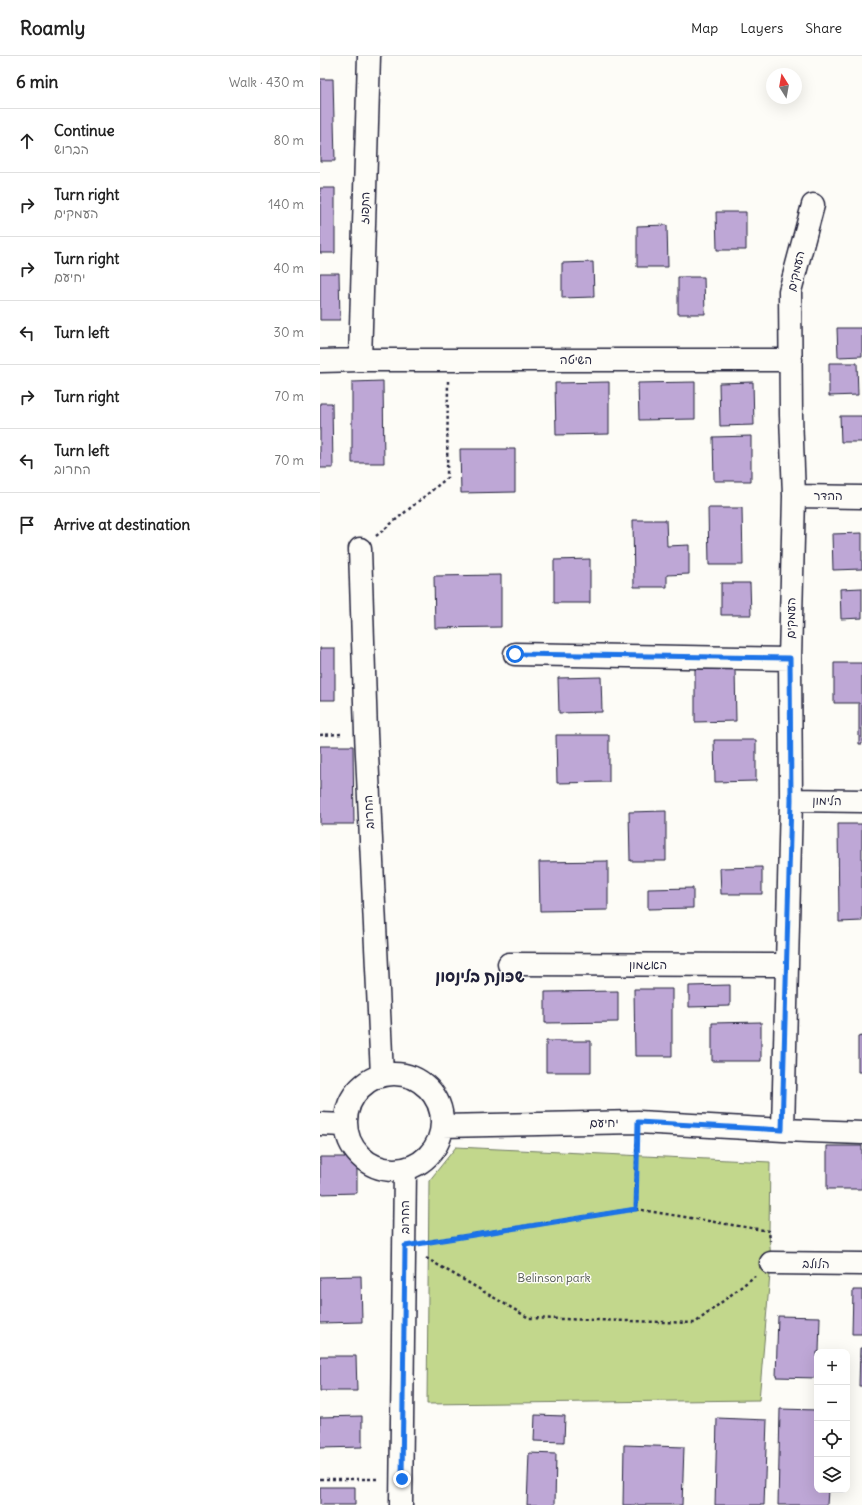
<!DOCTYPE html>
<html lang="en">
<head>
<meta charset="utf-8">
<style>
  body { margin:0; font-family:Delius,"Playpen Sans Hebrew",sans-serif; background:#f6f6f6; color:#222 }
  .controls { position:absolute; right:12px; bottom:12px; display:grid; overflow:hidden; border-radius:8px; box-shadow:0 4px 16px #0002 }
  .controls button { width:36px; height:36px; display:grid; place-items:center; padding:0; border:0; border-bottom:1px solid #e0e0e0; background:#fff; color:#222; font:20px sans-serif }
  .compass { position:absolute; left:446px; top:12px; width:36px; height:36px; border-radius:50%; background:#fff; box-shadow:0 4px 16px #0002; rotate:349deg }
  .stop { position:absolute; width:12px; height:12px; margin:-9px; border:3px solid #1a73e8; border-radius:50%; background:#fff }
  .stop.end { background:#1a73e8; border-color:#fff; box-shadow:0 1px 4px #0008 }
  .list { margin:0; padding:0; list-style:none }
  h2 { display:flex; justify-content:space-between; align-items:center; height:52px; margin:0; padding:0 16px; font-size:17px }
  h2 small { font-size:13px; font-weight:400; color:#767676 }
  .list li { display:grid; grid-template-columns:26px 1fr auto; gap:12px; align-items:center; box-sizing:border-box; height:64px; padding:0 16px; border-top:1px solid #e0e0e0 }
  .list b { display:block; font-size:15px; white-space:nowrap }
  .list p { margin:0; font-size:13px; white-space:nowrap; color:#767676 }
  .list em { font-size:13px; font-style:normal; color:#767676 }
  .icon { flex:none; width:22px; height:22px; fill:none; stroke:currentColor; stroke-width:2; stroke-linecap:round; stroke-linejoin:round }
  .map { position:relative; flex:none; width:542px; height:1449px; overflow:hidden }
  header { display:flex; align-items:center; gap:24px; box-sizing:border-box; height:56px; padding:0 20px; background:#fff; border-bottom:1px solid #e0e0e0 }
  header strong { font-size:19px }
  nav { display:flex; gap:22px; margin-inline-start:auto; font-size:14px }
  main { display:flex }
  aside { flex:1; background:#fff }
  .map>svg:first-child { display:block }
  .green { fill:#c2d78c; stroke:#727c64 }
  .building { fill:#bea7d6; stroke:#22223b }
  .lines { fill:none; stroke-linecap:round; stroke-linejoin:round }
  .minor-casing { stroke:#22223b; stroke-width:25 }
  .path { stroke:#22223b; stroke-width:2.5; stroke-dasharray:3 3; stroke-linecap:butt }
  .minor { stroke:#fdfcf7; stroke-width:22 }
  .route { stroke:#1a73e8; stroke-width:5 }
  .labels { text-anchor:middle; stroke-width:3; stroke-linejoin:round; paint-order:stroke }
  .street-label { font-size:12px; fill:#22223b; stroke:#fdfcf7 }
  .park-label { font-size:12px; fill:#525853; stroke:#fdfcf7 }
  .district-label { font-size:16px; font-weight:bold; fill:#22223b; stroke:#fdfcf7 }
</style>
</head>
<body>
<header>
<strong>Roamly</strong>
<nav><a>Map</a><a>Layers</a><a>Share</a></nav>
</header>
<main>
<aside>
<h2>6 min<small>Walk · 430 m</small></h2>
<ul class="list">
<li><svg class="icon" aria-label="ahead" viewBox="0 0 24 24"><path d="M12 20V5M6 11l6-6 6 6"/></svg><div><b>Continue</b><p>הברוש</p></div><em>80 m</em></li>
<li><svg class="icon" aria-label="right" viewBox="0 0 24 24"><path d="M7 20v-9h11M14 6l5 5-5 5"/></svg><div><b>Turn right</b><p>העמקים</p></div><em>140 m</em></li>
<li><svg class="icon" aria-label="right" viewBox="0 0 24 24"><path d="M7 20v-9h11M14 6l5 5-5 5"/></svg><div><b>Turn right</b><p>יחיעם</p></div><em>40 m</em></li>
<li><svg class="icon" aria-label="left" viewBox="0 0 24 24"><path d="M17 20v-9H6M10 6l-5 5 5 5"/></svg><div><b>Turn left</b></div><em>30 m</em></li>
<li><svg class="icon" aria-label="right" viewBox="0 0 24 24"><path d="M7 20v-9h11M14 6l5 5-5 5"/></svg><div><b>Turn right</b></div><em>70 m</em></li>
<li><svg class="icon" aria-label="left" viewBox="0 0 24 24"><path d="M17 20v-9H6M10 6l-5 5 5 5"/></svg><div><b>Turn left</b><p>החרוב</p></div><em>70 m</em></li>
<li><svg class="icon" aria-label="arrive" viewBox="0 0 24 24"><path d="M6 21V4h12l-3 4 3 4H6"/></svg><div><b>Arrive at destination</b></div></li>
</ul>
</aside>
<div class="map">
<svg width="542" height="1449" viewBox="0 0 542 1449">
  <rect width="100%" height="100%" fill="#fdfcf7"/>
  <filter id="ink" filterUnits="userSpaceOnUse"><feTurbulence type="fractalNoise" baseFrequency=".025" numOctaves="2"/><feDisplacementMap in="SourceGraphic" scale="8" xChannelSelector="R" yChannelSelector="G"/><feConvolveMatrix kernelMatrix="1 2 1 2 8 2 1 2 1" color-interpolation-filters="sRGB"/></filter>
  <g filter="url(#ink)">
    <path class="green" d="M136,1091L450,1106L449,1175L451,1207L439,1344L107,1348L109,1125Z"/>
    <path class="building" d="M0,23H13L15,105H0Z
      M0,132H15V197H0Z
      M396,156H426V194H397Z
      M347,169L348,211H317V170Z
      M273,206L274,241L242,242V207Z
      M0,217H19L20,264H0Z
      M358,221H384L385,258H358Z
      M517,272H542V300L518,301Z
      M509,307H537L538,339L509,340Z
      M63,325L64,407H32V326Z
      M289,326V378L236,379L235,327Z
      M375,326V363L319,364L318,327Z
      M433,326L434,369L400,370L399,327Z
      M0,347H12L13,412H0Z
      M520,360H542V386H521Z
      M431,380V425H394L393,381Z
      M140,393H195V436L141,437Z
      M388,452H422L423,509H389Z
      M313,464H346L347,490L369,489V518L347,519V531H314Z
      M542,477V513L513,514L512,478Z
      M270,503V547H234V504Z
      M181,519V571L115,572L114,520Z
      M401,527H430L431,559H401Z
      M542,532V562L521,563L520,533Z
      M0,592H15V644H0Z
      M514,607H542V688H539V647H514Z
      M375,613H415L416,665L375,666Z
      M281,621L282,656L239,657L238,622Z
      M236,679H289V726L237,727Z
      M394,684H436V725L395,726Z
      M0,690H33L34,768H0Z
      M346,755V805H310L309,756Z
      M518,768H542V865L519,866Z
      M288,805V854L220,855L219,806Z
      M442,811V838H401L400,812Z
      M373,832V852L328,853V833Z
      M410,929V950L369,951V930Z
      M314,933H352V1000H315Z
      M298,935V966L225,967V936Z
      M441,966V1005H392V967Z
      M542,980V1016H538V981Z
      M226,985H271V1016H226Z
      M507,1090H542V1133H507Z
      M0,1101H37V1137L0,1138Z
      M41,1220L42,1266L0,1267V1221Z
      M533,1234H542V1278H532Z
      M458,1260L500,1261L499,1296H497V1322L456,1321Z
      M540,1292H542V1330H539Z
      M0,1300H36L37,1335H0Z
      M460,1353L497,1354V1434H508L507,1449H458Z
      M215,1359L245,1360L244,1386L214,1385Z
      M42,1360V1391L0,1392V1361Z
      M397,1362L447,1364L444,1449H395Z
      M304,1389L364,1391L362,1449H303Z
      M209,1397L236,1398L235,1449H207Z
      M0,1431H35V1449H0Z"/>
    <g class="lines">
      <defs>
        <path id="minor" d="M40,304L49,0
          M0,305L40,304H471
          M474,440L542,441
          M40,493L46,677L62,1019
          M195,598L470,603
          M471,744L542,745
          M189,908L467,909
          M26 1066a48 48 0 1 1 96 0a48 48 0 1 1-96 0Z
          M0,1068L25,1069
          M122,1070L318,1066L463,1074L542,1077
          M463,1074L471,744L470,603L474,440L471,359L470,235L493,149
          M451,1207L542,1208
          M81,1449L85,1113"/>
      </defs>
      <use href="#minor" class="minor-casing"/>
      <path class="path" d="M56,480L127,422L128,325
        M0,679L23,678
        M317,1087L316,1153L449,1175L450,1185
        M107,1186L316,1153
        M106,1202L209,1262L375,1267L435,1220
        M0,1423H59"/>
      <use href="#minor" class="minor"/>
    </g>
  </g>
  <g class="lines" filter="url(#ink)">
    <path class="route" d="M82,1423L85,1190L316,1153L318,1066L462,1074L471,744L470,602L195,598"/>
  </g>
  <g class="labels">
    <g class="street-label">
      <text transform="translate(45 152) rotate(-88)" y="4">התפוז</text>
      <text transform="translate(476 215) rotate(-77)" y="4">העמקים</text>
      <text x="256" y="308">השיטה</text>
      <text x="508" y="444">ההדר</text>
      <text transform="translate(471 562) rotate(-89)" y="4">העמקים</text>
      <text transform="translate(507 745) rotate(1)" y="4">הלימון</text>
      <text transform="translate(49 756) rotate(-93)" y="4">החרוב</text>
      <text x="328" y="913">האגמון</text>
      <text transform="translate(284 1067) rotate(-1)" y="4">יחיעם</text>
      <text transform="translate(85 1161) rotate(-90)" y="4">החרוב</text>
      <text transform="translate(496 1208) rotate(1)" y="4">הלולב</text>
    </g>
    <g class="park-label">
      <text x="234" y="1226">Belinson park</text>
    </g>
    <g class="district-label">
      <text x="160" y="926">שכונת בלינסון</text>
    </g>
  </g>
</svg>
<div class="controls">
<button>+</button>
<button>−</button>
<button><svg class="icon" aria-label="locate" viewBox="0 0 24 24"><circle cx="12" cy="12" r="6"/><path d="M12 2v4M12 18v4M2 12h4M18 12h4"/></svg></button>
<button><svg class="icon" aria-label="layers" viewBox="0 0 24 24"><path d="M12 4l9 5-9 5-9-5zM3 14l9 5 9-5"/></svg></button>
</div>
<svg class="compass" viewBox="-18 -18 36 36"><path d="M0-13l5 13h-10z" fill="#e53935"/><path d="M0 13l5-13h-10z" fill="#767676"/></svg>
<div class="stop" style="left:195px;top:598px"></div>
<div class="stop end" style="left:82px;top:1423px"></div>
</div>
</main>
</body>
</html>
